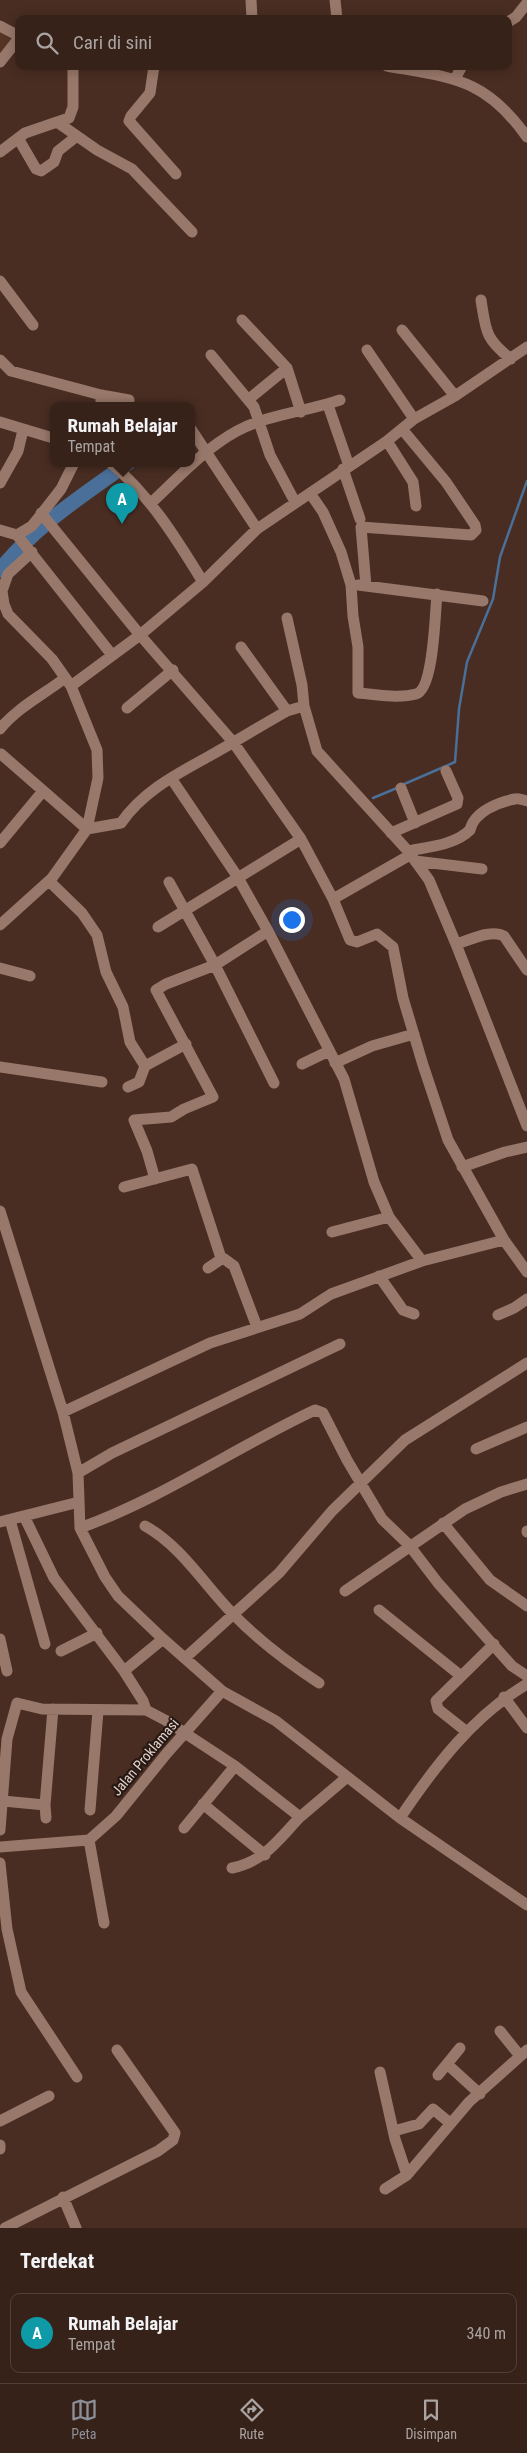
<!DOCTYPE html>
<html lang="id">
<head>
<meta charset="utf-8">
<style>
  body { margin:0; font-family:"Roboto Condensed",sans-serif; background:#3e2a23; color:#f1f3f6 }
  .you { position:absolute; left:291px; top:919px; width:18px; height:18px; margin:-12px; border:4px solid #fff; border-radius:50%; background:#1a73e8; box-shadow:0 0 0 8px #1a73e833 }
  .badge { display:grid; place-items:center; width:32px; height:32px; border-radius:50%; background:#8c9099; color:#fff; font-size:16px; font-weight:700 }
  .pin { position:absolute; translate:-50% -41px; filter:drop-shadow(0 1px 2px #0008) }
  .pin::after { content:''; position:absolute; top:26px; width:18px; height:15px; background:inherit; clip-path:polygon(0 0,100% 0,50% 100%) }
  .popup { position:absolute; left:50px; top:402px; width:145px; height:65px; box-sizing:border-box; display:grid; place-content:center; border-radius:10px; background:#37221a; filter:drop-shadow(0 1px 4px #0005); font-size:16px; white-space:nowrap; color:#aaa4a2 }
  .popup b { font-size:19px; color:#f1f3f6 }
  .popup::after { content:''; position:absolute; left:50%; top:100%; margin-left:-10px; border:10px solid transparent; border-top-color:#37221a }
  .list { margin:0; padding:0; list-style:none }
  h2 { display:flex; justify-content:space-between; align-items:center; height:65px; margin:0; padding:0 20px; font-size:21px }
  h2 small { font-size:16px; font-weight:400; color:#aaa4a2 }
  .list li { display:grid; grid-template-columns:32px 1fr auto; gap:15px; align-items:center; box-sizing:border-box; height:80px; margin:0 10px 10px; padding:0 10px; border:1px solid #513f39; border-radius:10px }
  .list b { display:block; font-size:19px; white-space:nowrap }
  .list p { margin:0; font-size:16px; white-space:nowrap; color:#aaa4a2 }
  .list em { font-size:16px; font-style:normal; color:#aaa4a2 }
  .icon { flex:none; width:28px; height:28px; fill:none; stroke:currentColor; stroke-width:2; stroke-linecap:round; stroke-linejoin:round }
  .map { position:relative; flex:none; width:527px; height:2228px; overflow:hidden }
  .search { position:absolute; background:#37221a; box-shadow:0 2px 12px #0003; left:15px; right:15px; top:15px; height:55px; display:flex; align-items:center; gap:12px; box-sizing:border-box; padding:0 18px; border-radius:10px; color:#aaa4a2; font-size:19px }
  .sheet { height:155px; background:#37221a }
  nav { display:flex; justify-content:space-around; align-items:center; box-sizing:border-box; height:70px; border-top:1px solid #513f39; background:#37221a; font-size:14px; color:#aaa4a2 }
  nav a { display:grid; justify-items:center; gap:2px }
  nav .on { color:#8c9099 }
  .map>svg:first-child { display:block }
  .built { fill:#563425 }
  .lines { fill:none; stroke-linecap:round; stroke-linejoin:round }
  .stream { stroke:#4a6f98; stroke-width:2.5 }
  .river { stroke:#4a6f98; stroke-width:15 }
  .minor { stroke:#98786a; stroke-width:11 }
  .labels { text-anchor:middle; stroke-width:4.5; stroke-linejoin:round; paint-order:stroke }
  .street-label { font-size:14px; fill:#e2d0c9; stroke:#261914 }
</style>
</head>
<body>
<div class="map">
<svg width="527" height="2228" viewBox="0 0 527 2228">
  <rect width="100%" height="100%" fill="#492d22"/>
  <path class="built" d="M0,28L13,38L0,54Z"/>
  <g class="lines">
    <path class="stream" d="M402,785L455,762L459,709L467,662L493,599L500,557L527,481
      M373,798L397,788"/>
    <path class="river" d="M0,570C35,526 83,495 128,463"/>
    <path class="minor" d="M251,0L252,19
      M335,0L337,19
      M508,22L516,17L527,3
      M0,26L19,36
      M0,62L19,38
      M154,66L150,93L131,116L129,121L176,174
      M387,66C453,78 485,78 527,137
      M455,79L462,66
      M57,122L69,118L73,107V66
      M18,138L36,169L41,171L54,162L58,151L77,136
      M0,152L25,133L57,122L97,150L132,169L192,232
      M0,281L33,325
      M481,300C486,331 485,339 511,359
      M242,320L287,368L301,412
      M402,330L455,396
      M367,350L414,419
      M211,355L254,407L270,455L295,502
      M0,360L11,371L101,395V405
      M101,395L129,400
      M249,399L287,368
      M328,405L349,466
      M0,422L53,438
      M191,429L257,529
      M387,441L413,482L416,506
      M111,463C150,496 176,538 203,582
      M343,469L360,519
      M0,483L18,451L23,430
      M310,493L323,512L341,552L351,585L353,616L358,647V693C376,694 398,699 416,694C434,689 435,612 437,594
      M151,503C178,478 204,449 237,431C266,415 308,411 340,400
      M41,513L140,635L233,742L301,839L333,899L350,940L357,942L377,934L393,947L403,998L423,1065L448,1140L504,1240L527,1272
      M0,530L17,535L32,526L61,489L74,463
      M17,535L112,655
      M358,585L483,601
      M366,586L361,527L471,535L476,530L475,525L446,482L402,429
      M287,618L302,685L304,706L317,751L408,851L429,880L456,944L527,1126
      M241,647L287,711
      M71,686L140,635L203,582L257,529L387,441L414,419L455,396L527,347
      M127,708L173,670
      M0,729C18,707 43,695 65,678
      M1,754L87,829L121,823C144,790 179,773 213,754C238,740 262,725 287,711L304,706
      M171,778L237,876L268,931L344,1079L374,1182L389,1217L422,1261L504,1240
      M401,788L415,823
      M391,833L457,804L458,798L446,771
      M0,843L43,791
      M408,851C428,847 455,845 470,830C474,812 498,802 515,799C519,798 523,800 527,801
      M415,861L482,869
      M49,881L82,913L97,935L106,972L123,1007L130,1042L145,1066L139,1082L128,1087
      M169,882L215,965L274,1083
      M333,899L410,855
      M0,925L52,878L87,829L98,778L97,750L71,686L52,659L8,614L4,604L2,591L8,574L32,552
      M158,927L301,839
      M456,944C470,940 491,929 504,936L527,970
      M0,968L30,976
      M335,1063L372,1046L414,1034
      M302,1064L329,1051
      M145,1066L186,1044
      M0,1067L102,1082
      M462,1167L505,1152L527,1147
      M155,1179L147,1151L134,1120L171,1117L184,1109L213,1097L156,990L166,984L215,965L268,931
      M124,1187L192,1169L221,1258
      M0,1211L63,1412L78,1473L112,1453L340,1344
      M332,1232L389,1217
      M208,1268L223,1258L234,1266L257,1327
      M379,1276L403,1310L414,1314
      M498,1315L514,1308L527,1299
      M63,1412L210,1343L300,1314L331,1294L422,1261
      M476,1449L527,1427
      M78,1473L80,1528L105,1577L118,1596L163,1639L222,1691L276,1721L400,1818L527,1905
      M24,1516L54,1578L124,1671L143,1701L146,1710
      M10,1520L45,1644
      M0,1522L79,1502
      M443,1523L490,1580L527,1606
      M145,1526C180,1545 204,1584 232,1613C258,1640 287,1662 319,1683
      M80,1528C163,1498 236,1447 315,1410L323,1413L347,1460L382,1519L409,1545L438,1583L512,1666L527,1676
      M527,1531V1532
      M345,1591L465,1509L501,1492L527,1484
      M379,1610L461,1676
      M0,1639L7,1671
      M61,1651L97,1633
      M185,1658L279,1573L332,1511L405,1440L527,1363
      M124,1671L163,1639
      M504,1697L527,1728
      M467,1732L438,1709L436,1701L494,1644
      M3,1801L45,1805
      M203,1804L265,1855
      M90,1810L98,1711
      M46,1818L45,1805L53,1709
      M400,1818C435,1766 473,1716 527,1684
      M184,1828L235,1766
      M0,1830L7,1739L17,1703L42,1709L146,1710L165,1720L235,1766L300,1817L346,1778
      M89,1840L116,1816L167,1753L222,1691
      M89,1840L104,1923
      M0,1847L89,1840
      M0,1863L7,1929L21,1992L77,2077
      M232,1868C265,1861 278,1840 300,1817
      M500,2031L520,2056
      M447,2064L460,2048
      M380,2072L395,2139L407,2175
      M438,2075L447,2064L480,2094
      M0,2121L49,2096
      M394,2131L419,2124L433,2109L450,2123
      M0,2145V2149
      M385,2189L407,2175L469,2102L527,2050
      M63,2197L76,2228
      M5,2228L158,2151L173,2140L175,2133L117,2050"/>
  </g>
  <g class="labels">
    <g class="street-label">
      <text transform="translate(145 1757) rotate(-50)" y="5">Jalan Proklamasi</text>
    </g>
  </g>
</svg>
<div class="you"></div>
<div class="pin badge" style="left:122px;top:524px;background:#0f9aa8">A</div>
<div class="popup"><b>Rumah Belajar</b>Tempat</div>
<div class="search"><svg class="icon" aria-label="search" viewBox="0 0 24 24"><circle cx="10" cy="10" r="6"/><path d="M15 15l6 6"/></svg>Cari di sini</div>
</div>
<section class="sheet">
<h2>Terdekat<small></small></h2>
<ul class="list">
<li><span class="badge" style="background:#0f9aa8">A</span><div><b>Rumah Belajar</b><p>Tempat</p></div><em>340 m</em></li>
</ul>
</section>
<nav>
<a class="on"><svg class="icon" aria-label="map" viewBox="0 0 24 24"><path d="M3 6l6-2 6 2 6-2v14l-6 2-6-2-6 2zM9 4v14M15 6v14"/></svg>Peta</a>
<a><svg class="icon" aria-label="directions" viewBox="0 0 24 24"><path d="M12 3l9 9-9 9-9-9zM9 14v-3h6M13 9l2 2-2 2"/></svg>Rute</a>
<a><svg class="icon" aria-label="saved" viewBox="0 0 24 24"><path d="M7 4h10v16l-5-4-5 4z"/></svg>Disimpan</a>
</nav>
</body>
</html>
